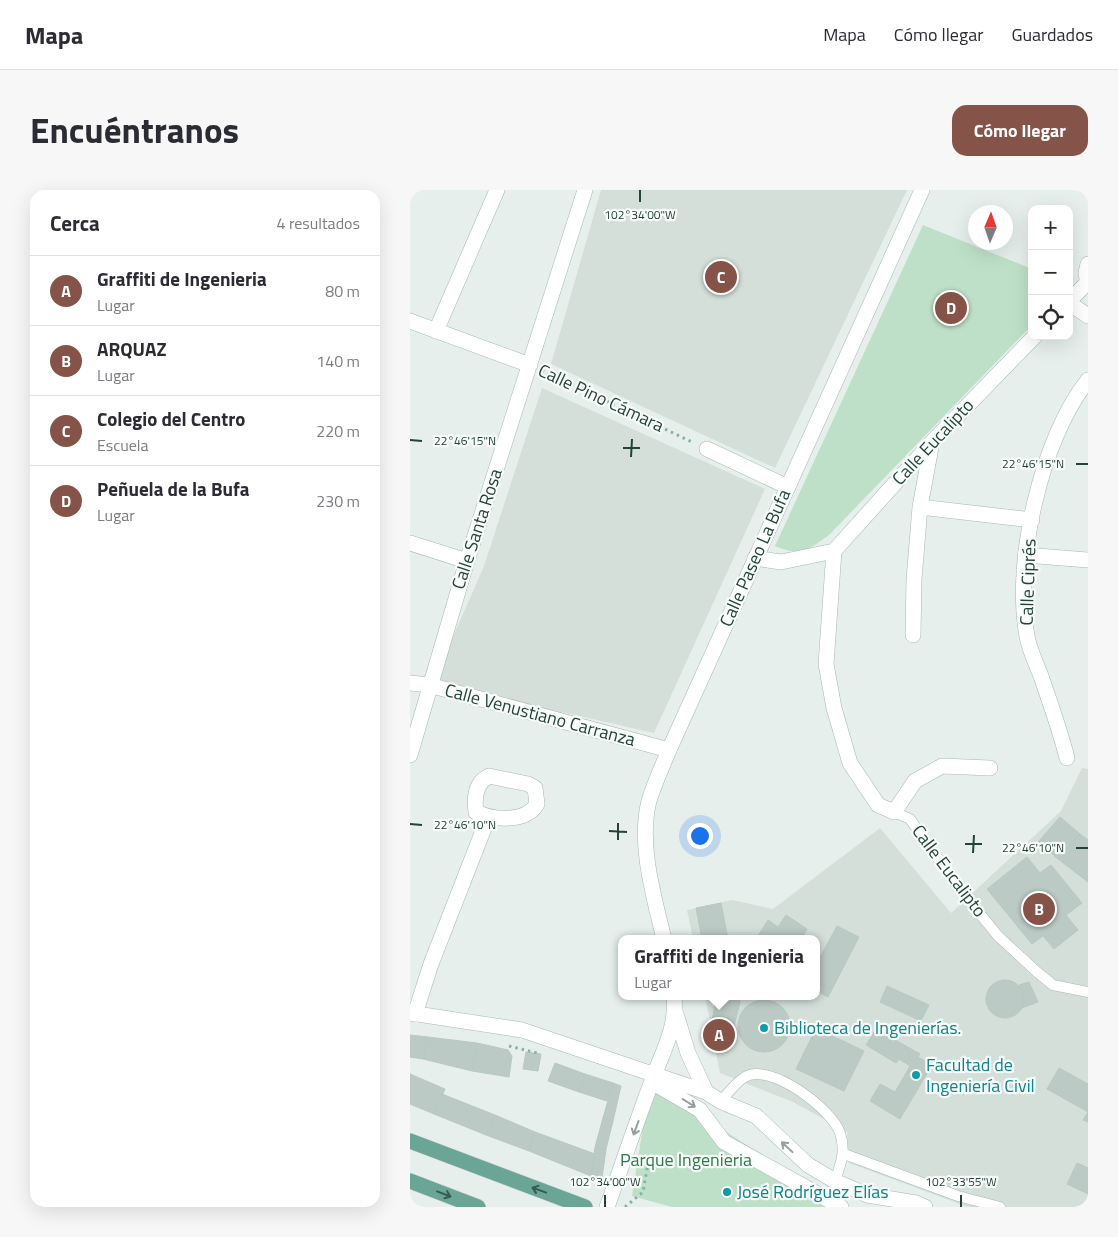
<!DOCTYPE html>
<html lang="es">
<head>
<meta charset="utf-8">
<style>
  body { margin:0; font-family:"Titillium Web",sans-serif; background:#f7f7f7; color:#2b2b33 }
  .controls { position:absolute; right:15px; top:15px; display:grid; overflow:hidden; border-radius:10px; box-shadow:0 5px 20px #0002 }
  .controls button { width:45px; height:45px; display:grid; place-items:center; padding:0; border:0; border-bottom:1px solid #e1e1e2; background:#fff; color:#2b2b33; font:25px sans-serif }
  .compass { position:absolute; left:558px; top:15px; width:45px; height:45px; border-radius:50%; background:#fff; box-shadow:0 5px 20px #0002; rotate:2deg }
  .you { position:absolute; left:289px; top:645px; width:18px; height:18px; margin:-12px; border:4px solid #fff; border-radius:50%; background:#1a73e8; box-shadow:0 0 0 8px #1a73e833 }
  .badge { display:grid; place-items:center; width:32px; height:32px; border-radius:50%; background:#855347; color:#fff; font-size:16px; font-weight:700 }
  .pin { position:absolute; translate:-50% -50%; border:2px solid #fff; box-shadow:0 1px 5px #0006 }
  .popup { position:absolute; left:208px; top:745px; width:202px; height:65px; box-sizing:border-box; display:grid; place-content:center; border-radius:10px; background:#fff; filter:drop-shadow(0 1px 4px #0005); font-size:16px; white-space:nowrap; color:#7c7c81 }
  .popup b { font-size:19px; color:#2b2b33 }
  .popup::after { content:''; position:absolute; left:50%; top:100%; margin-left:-10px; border:10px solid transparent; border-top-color:#fff }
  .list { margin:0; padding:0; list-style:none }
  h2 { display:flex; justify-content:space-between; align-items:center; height:65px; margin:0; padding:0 20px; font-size:21px }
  h2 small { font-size:16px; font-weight:400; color:#7c7c81 }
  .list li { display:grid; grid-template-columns:32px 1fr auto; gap:15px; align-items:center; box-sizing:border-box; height:70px; padding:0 20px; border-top:1px solid #e1e1e2 }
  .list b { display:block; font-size:19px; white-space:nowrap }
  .list p { margin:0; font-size:16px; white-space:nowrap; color:#7c7c81 }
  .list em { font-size:16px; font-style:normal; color:#7c7c81 }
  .icon { flex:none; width:28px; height:28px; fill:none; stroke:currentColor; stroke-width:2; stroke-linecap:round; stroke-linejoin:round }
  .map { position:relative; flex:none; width:678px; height:1017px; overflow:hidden; border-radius:15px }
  header { display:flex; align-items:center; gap:30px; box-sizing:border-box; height:70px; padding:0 25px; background:#fff; border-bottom:1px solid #e1e1e2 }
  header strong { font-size:24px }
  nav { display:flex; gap:28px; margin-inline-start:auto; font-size:18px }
  .intro { display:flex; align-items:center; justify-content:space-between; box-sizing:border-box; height:120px; padding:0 30px }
  h1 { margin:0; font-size:35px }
  .button { padding:12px 22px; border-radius:15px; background:#855347; color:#fff; font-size:18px; font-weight:700 }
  main { display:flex; gap:30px; padding:0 30px }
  aside { flex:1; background:#fff; border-radius:15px; box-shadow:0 5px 20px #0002 }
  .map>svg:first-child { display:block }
  .built { fill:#d4dfda }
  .green { fill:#bfe0c8 }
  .building { fill:#bbcac4; stroke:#b8c9c2 }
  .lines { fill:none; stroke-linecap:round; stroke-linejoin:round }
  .service-casing { stroke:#a8b8b2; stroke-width:11 }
  .minor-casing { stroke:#a8b8b2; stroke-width:16 }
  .tertiary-casing { stroke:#a8b8b2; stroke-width:16 }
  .primary-casing { stroke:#c2cac8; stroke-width:16 }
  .path { stroke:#86b3a5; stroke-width:3; stroke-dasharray:2.5 4; stroke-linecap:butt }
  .service { stroke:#fff; stroke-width:10 }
  .minor { stroke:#fff; stroke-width:15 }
  .tertiary { stroke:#fff; stroke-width:15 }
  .primary { stroke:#6aa596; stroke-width:15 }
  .oneway { stroke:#92a09c }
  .oneway2 { stroke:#365b51 }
  .ticks { fill:none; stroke:#24423a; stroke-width:2 }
  .culture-dot { fill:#0f9aa8; stroke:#f7fbf9; stroke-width:2 }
  .labels { text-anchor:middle; stroke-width:4.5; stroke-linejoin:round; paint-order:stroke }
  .street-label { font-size:18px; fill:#24423a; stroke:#f7fbf9 }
  .culture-label { font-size:18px; fill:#0d838f; stroke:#f7fbf9; text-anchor:start }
  .park-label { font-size:18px; fill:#2d7a4b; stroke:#f7fbf9 }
  .ticks-label { font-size:12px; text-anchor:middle; fill:#24423a; stroke:#f7fbf9; stroke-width:4.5; stroke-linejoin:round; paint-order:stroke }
</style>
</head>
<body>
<header>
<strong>Mapa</strong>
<nav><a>Mapa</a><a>Cómo llegar</a><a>Guardados</a></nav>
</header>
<div class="intro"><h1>Encuéntranos</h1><a class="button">Cómo llegar</a></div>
<main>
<aside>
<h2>Cerca<small>4 resultados</small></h2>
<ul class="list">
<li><span class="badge">A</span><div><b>Graffiti de Ingenieria</b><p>Lugar</p></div><em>80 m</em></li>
<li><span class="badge">B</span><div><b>ARQUAZ</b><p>Lugar</p></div><em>140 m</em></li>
<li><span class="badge">C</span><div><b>Colegio del Centro</b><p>Escuela</p></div><em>220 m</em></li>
<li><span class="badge">D</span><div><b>Peñuela de la Bufa</b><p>Lugar</p></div><em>230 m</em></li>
</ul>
</aside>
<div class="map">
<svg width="678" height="1017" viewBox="0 0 678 1017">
  <rect width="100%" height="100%" fill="#e6efeb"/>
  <path class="built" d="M191,0H497L365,278L141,174Z
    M132,198L355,299L244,543L33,495L27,483L74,376Z
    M672,578L678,579V1017H558L439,973L437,942L383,912L310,883L295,806H406V749H283L277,720L322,710L363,719L470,638L541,723L651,621Z"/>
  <path class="green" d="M513,35L622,79V135L419,345C398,360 391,367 365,356Z
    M240,893L433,1017H262L222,1006Z"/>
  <path class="building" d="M650,627L670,644L648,669L628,652Z
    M670,644L678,650V692L648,669Z
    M617,667L630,683L641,675L672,713L656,725L668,740L644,759L633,746L622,754L577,699Z
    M311,713L318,749H292L286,718Z
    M376,725L397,739L391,749H346L358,730L368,737Z
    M427,736L449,747L418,807L406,801V775Z
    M576 809a19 19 0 1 1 38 0a19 19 0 1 1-38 0Z
    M619,792L628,812L612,818L614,806L609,795Z
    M477,796L519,815L511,831L470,812Z
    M304,806H329L330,812L321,848L302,843L301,837L305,814Z
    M328 836a26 26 0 1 1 52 0a26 26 0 1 1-52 0Z
    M406,838L454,861L434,901L386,879Z
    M466,839L510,864L508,867L522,875L490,929L460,911L470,894L485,902L500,876L489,869L486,873L456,855Z
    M0,845L18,847L13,869L0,867Z
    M18,847L67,853L62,881L13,869Z
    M67,853L98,860L102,866L99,887L62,881Z
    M116,862L131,864L128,881L113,879Z
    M145,873L175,884L169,902L138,891Z
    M649,878L678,894V932L673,930L678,922L637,899Z
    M0,884L35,899L24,924L0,914Z
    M175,884L203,893L197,911L169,902Z
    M203,893L211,896L203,931L193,928Z
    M32,904L85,925L76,945L24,924Z
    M85,925L125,942L119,961L76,945Z
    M193,928L203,931L196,959L185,957Z
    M125,942L185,964L181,986L119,961Z
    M185,957L196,959L192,988L181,986Z
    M667,973L678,978V1004L657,994Z"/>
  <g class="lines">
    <defs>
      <path id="service" d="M484,622L500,629L548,697L588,746L627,782L643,795L678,802
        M310,911C318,904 326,892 335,887C360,872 422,919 430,943C436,960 431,974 425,991
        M434,964L548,1006L590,1017"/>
      <path id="minor" d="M678,74L676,83L678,95
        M659,111L677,93
        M659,113L678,126
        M0,131L120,175
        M26,141L87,0
        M297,259L378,297
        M510,317L622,330
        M0,353L57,371
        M615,365L678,370
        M345,368L371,372L424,361
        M503,445L504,389L510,317L522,252
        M0,493L19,495L259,560
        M0,565L57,371L175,0
        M657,568C650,540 640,513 631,486C626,473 619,459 617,446C603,373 631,249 678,190
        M580,578L532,576L505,591L484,622L468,615L440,573L424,518L416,474L424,361L523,251L625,146
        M79,586L118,594L125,598L127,614C116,633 83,630 66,622C64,608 65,593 79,586Z
        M5,824L21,774L78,628"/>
      <path id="tertiary" d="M254,749C244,707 228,654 239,611C244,594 252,577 259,560L512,0
        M0,823L112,840L296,902L310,911L346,926L398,975L425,991L457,1005L506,1013L515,1017
        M266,824L278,863L296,902
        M247,895L290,920L314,952L431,1017
        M197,1017C213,973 228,927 245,883C255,857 267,835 264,806"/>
      <path id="primary" d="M0,951L175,1017
        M0,991L68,1017"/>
    </defs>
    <use href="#service" class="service-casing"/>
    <use href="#minor" class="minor-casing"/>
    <use href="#tertiary" class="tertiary-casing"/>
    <use href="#primary" class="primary-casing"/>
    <path class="path" d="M132,180L284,253
      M99,856L127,863
      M215,1017L233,1002L240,962"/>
    <use href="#service" class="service"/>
    <use href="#minor" class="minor"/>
    <use href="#tertiary" class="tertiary"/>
    <use href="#primary" class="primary"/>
  </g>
  <defs><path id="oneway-shaft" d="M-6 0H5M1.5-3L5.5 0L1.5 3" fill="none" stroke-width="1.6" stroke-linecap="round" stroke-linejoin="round" transform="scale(1.25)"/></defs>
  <g class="oneway">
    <use href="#oneway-shaft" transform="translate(279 913) rotate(32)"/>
    <use href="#oneway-shaft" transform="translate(226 938) rotate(110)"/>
    <use href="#oneway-shaft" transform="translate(377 957) rotate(-137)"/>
  </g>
  <g class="oneway2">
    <use href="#oneway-shaft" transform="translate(129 1000) rotate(-160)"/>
    <use href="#oneway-shaft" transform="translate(34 1004) rotate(21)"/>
  </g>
  <path class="ticks" d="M230,12V0M0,250L12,251M213,258H230M221,267L222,249M666,274H678M0,634L12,635M199,641L217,642M208,650V633M555,654H572M666,658H678M563,663L564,645M195,1017V1005M551,1017V1005"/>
  <g class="culture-dot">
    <circle cx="354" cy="838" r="5"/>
    <circle cx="506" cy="885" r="5"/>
    <circle cx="317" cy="1002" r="5"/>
  </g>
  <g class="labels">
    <g class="street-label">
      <text transform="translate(191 208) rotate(25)" y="6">Calle Pino Cámara</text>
      <text transform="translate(523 252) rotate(-47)" y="6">Calle Eucalipto</text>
      <text transform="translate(67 339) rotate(-72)" y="6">Calle Santa Rosa</text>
      <text transform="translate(345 368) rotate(-66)" y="6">Calle Paseo La Bufa</text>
      <text transform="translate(618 392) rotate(-88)" y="6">Calle Ciprés</text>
      <text transform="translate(130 525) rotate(15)" y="6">Calle Venustiano Carranza</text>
      <text transform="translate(539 681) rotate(53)" y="6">Calle Eucalipto</text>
    </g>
    <g class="culture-label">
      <text x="364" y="844">Biblioteca de Ingenierías.</text>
      <text x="516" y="881">Facultad de<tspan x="516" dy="21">Ingeniería Civil</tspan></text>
      <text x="327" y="1008">José Rodríguez Elías</text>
    </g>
    <g class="park-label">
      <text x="276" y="976">Parque Ingenieria</text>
    </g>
  </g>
  <g class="ticks-label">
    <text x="230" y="29">102°34'00"W</text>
    <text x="55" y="255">22°46'15"N</text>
    <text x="623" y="278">22°46'15"N</text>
    <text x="55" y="639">22°46'10"N</text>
    <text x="623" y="662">22°46'10"N</text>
    <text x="195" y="996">102°34'00"W</text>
    <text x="551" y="996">102°33'55"W</text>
  </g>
</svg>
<div class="controls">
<button>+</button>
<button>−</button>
<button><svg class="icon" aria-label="locate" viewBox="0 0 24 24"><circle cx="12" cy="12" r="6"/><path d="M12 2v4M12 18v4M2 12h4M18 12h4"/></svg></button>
</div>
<svg class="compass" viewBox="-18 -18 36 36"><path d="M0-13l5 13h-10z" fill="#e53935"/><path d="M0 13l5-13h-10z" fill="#7c7c81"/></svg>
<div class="you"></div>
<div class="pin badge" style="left:309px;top:845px">A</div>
<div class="popup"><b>Graffiti de Ingenieria</b>Lugar</div>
<div class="pin badge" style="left:629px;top:719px">B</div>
<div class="pin badge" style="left:311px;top:87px">C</div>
<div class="pin badge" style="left:541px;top:118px">D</div>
</div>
</main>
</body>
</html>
